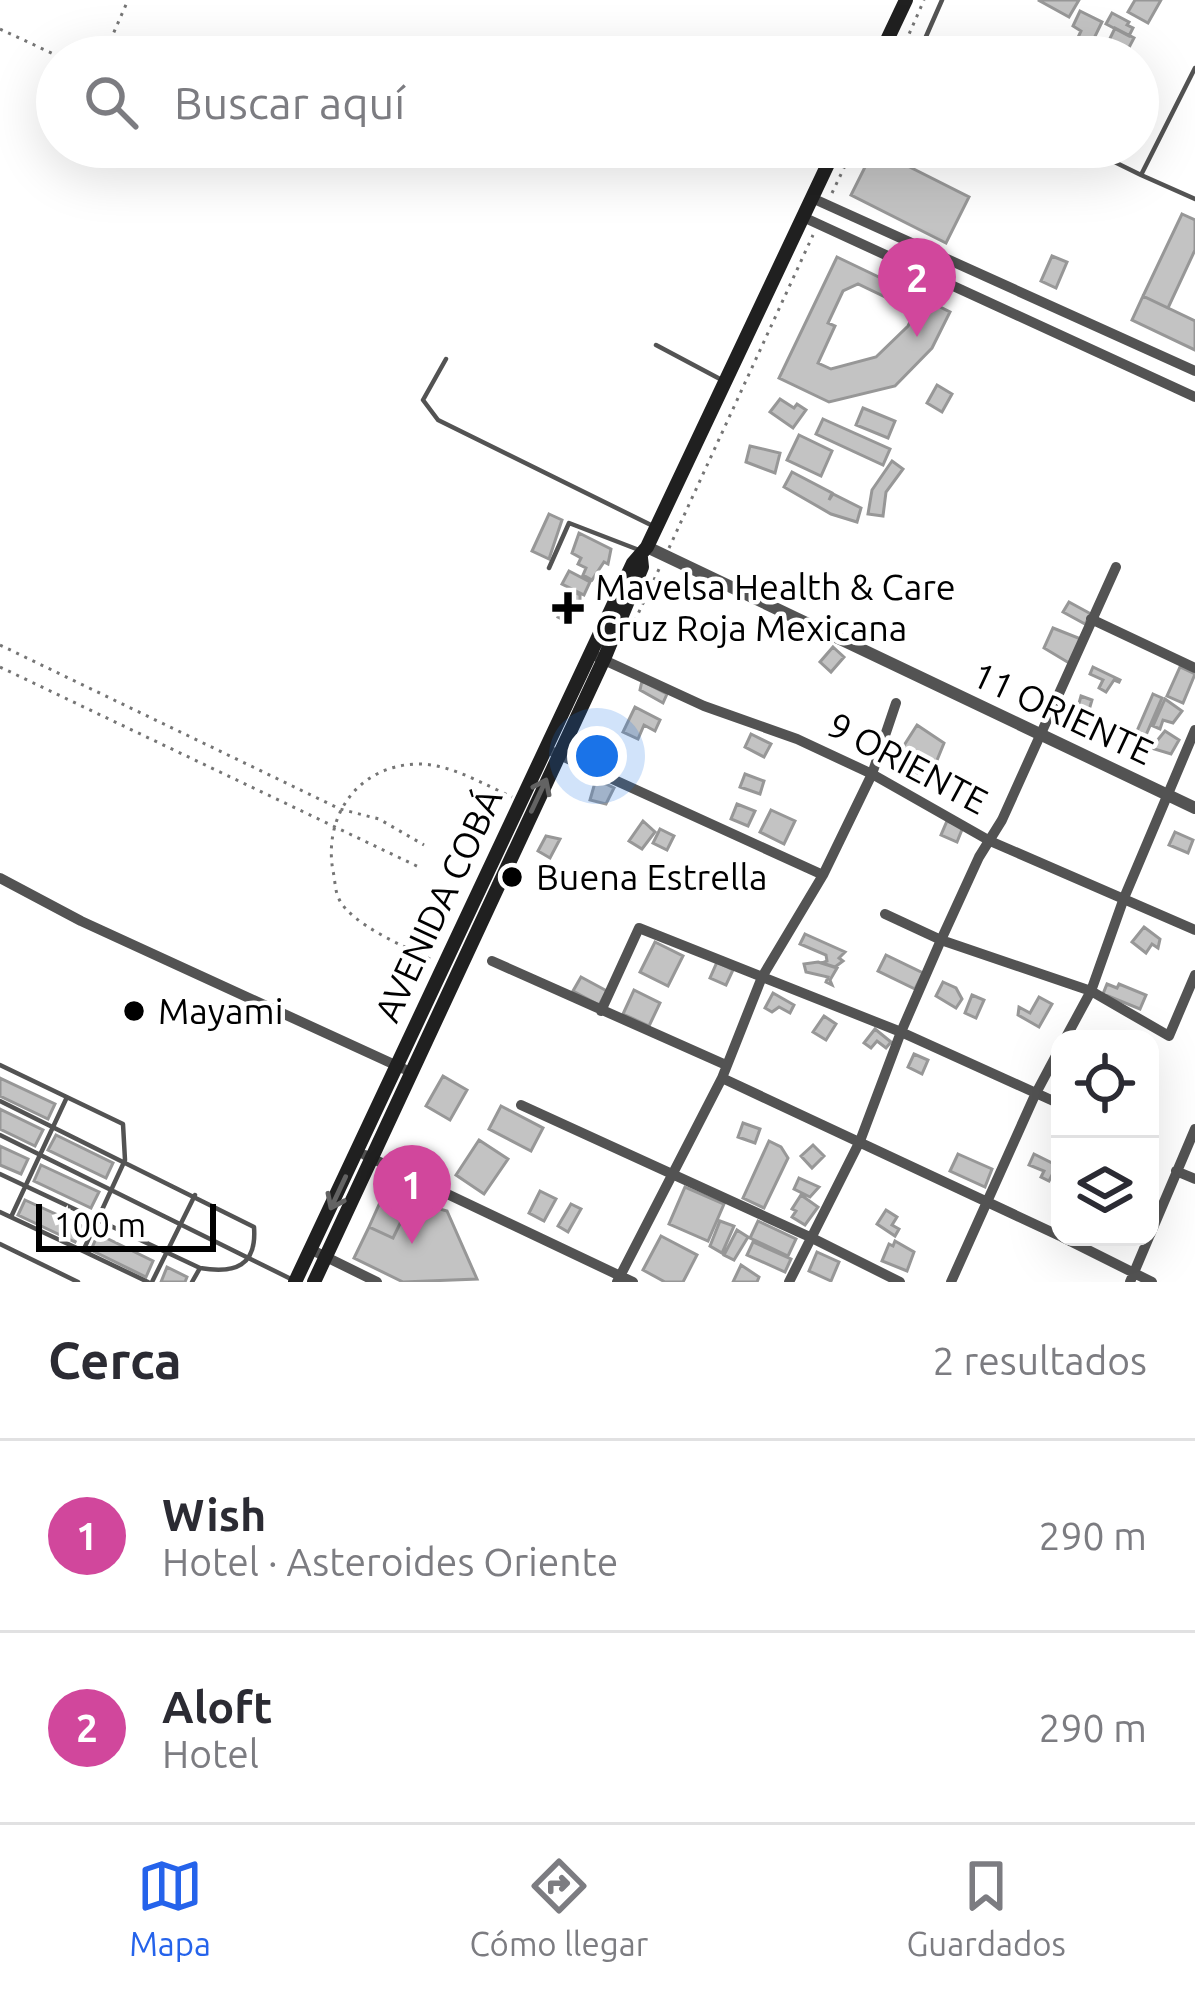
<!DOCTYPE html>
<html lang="es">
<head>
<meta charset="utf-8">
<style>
  body { margin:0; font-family:Ubuntu,sans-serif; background:#f7f7f7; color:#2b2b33 }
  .controls { position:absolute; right:36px; bottom:36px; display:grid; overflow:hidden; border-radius:24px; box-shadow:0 12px 48px #0002 }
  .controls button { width:108px; height:108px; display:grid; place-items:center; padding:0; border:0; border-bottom:3px solid #e1e1e2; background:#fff; color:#2b2b33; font:60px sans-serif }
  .scale { position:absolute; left:36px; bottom:30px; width:180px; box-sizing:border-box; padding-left:12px; border:6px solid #000; border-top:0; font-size:33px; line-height:42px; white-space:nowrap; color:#000; -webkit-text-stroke:9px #fff; paint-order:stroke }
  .you { position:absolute; left:597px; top:756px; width:42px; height:42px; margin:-30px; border:9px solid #fff; border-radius:50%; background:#1a73e8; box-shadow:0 0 0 18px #1a73e833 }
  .badge { display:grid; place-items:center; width:78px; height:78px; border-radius:50%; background:#2563eb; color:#fff; font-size:39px; font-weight:700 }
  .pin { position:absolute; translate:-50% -99px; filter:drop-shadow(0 3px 6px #0008) }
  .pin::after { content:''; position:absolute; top:63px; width:42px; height:36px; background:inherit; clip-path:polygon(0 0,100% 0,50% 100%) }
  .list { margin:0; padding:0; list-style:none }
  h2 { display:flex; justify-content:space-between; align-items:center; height:156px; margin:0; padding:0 48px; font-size:51px }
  h2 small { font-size:39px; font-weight:400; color:#7c7c81 }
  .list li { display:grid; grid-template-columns:78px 1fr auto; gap:36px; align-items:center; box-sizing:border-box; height:192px; padding:0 48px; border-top:3px solid #e1e1e2 }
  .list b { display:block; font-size:45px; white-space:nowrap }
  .list p { margin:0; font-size:39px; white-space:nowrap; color:#7c7c81 }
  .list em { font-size:39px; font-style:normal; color:#7c7c81 }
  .icon { flex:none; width:66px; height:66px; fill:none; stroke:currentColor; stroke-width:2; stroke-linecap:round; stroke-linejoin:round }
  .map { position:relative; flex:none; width:1195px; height:1282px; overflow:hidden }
  .search { position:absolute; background:#fff; box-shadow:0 12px 48px #0002; left:36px; right:36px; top:36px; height:132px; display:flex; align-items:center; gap:30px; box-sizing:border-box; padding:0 42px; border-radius:66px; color:#7c7c81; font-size:45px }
  .sheet { height:540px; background:#fff }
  nav { display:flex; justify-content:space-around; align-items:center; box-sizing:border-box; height:168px; border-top:3px solid #e1e1e2; background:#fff; font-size:33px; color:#7c7c81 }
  nav a { display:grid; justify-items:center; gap:6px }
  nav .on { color:#2563eb }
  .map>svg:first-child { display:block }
  .building { fill:#c3c3c3; stroke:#979797; stroke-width:3 }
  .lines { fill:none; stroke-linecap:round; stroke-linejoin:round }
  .path { stroke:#757575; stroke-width:3; stroke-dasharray:3 6; stroke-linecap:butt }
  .service { stroke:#535353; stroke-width:4.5 }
  .minor { stroke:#535353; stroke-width:10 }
  .tertiary { stroke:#535353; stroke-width:12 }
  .secondary { stroke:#202020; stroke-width:14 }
  .oneway { stroke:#636363 }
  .poi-dot { fill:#000; stroke:#fff; stroke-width:4.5 }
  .labels { text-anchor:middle; stroke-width:9; stroke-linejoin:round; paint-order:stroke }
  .poi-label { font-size:36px; fill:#000; stroke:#fff; text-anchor:start }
  .street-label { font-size:36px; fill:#000; stroke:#fff }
</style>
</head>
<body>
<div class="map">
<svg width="1195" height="1282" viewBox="0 0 1195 1282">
  <rect width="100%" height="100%" fill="#fff"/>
  <path class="building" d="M1038,0H1079L1069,17Z
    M1135,0H1161L1148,23L1128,12Z
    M1080,11L1102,22L1085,57H1069L1081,31L1073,26Z
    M1112,13L1129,22L1127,25L1133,28L1129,36L1106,24Z
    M1115,28L1134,38L1124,57H1101Z
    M983,44L1011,57H977Z
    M874,149L969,197L946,243L851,195Z
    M1182,214L1195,220V250L1168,308L1143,296Z
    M1052,256L1067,262L1056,288L1041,281Z
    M837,257L912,293L906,307L858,284L843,291L828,323L835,326L818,363L831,369L876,357L908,326L922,298L950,312L932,348L895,386L829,402L779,378Z
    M1143,296L1195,321V350L1132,320Z
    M937,385L952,394L942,412L927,403Z
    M780,399L794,408L797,404L806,410L793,428L770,412Z
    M863,408L895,421L888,438L856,425Z
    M823,419L890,449L883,465L816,434Z
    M799,435L832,451L821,476L787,460Z
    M750,446L780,453L775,473L746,462Z
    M892,461L903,469L886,492L883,516L868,514L872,490Z
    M792,472L832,493L829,500L833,494L861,508L857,522L831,514L784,487Z
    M549,514L562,520L549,559L532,551Z
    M579,533L611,549L608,564L604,562L592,580L583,575L586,568L578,564L581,558L572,553Z
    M569,571L590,582L584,595L562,584Z
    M572,591L580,595V601L566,621L558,617Z
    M1069,602L1091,614L1085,624L1063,612Z
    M1053,628L1081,639L1069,663L1044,648Z
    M833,647L844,657L831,672L820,662Z
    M1093,667L1120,680L1119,682L1114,680L1106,692L1099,688L1103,680L1090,674Z
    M1180,667L1195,674L1183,703L1167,696Z
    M642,681L667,694L663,703L640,690Z
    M1153,694L1162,698L1146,735L1137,731Z
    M1081,696L1092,700L1089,710L1095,712L1092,720L1076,714Z
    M1165,699L1182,711L1173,723L1163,720L1160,729L1153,726Z
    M635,707L660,720L655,731L644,725L638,739L623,732Z
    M917,725L944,743L931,775L922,765L917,773L909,768L910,761L905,757L909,750L903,747Z
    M1165,731L1179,740L1171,754L1151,748Z
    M751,734L771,744L764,757L745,747Z
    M745,774L764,781L760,794L740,787Z
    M596,779L614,788L606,804L590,800Z
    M737,804L755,811L748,826L731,819Z
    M771,810L795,821L784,844L760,832Z
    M643,821L655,832L642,849L629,841Z
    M947,821L963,827L957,842L941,835Z
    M660,829L674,836L667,850L653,843Z
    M1175,832L1193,840L1188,853L1169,845Z
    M546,836L560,839L550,858L538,851Z
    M1144,927L1160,939L1158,948L1152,944L1146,953L1132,942Z
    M805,934L845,952L839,958L843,961L835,967L822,963L827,961L826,955L800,944Z
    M655,942L683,956L668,986L640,972Z
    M886,955L923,973L915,989L878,971Z
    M717,962L733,970L726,985L710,978Z
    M818,962L837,968L830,980L832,985L826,982L828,977L806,972L804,964Z
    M581,977L607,991L599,1005L573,991Z
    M943,982L956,988L962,999L956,1008L936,996Z
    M1107,984L1117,988L1119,984L1146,995L1140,1009L1103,994Z
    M634,990L660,1003L649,1026L623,1014Z
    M773,993L794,1005L790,1013L779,1007L772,1012L765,1008Z
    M972,995L984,1000L976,1018L965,1013Z
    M1039,997L1052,1004L1039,1027L1018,1015L1019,1007L1030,1013Z
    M824,1016L836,1024L826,1040L813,1032Z
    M875,1029L891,1042L886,1048L877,1041L871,1048L864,1043Z
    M914,1054L928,1060L922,1074L908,1067Z
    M443,1076L467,1090L450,1120L426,1106Z
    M0,1078L55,1104L48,1119L0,1096Z
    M501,1106L543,1128L531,1151L489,1129Z
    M0,1109L43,1130L35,1146L0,1129Z
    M743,1123L760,1129L755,1143L738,1137Z
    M56,1135L113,1163L106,1178L48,1150Z
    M479,1140L508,1159L484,1194L456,1175Z
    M769,1141L781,1147L788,1158L764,1208L743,1198Z
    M813,1145L824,1156L812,1168L801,1156Z
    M0,1146L28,1159L21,1174L0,1165Z
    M958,1154L992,1169L985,1187L950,1171Z
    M1034,1154L1060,1167V1179L1052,1175L1049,1181L1041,1177L1044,1171L1029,1165Z
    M41,1165L99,1192L91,1208L34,1181Z
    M799,1178L819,1187L810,1197L794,1189Z
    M685,1187L724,1204L708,1241L669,1224Z
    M386,1189L411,1201L393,1238L369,1227Z
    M540,1191L556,1199L544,1221L529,1213Z
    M801,1195L818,1207L805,1225L792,1217L796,1211L792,1209Z
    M25,1200L82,1226L75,1242L18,1215Z
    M411,1201L447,1211L477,1279L403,1282L354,1258L369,1227L393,1238Z
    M571,1204L581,1209L568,1232L558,1226Z
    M886,1210L897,1217L892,1225L899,1229L895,1236L877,1224Z
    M720,1221L734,1226L722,1253L710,1246Z
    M758,1221L796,1239L788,1256L750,1238Z
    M737,1230L748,1237L734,1260L724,1255Z
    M98,1234L153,1261L146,1277L91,1250Z
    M661,1236L697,1255L683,1282H665L643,1270Z
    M895,1241L914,1252L907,1271L882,1261L889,1244L893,1246Z
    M753,1242L791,1259L785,1272L747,1255Z
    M817,1252L839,1262L831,1281L809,1271Z
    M741,1265L759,1277L757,1282H733Z
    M167,1267L187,1277L185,1282H161Z"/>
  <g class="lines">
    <path class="path" d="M0,29L60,57
      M902,50L924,0
      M103,57L128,0
      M832,193L854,147
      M669,548L813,235
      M631,629L660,567
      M0,645L340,809L379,819L424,845
      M0,667L421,868
      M430,959C405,947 351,924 339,899C335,892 335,879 333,871C323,816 358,766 416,764C449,763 483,784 512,797"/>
    <path class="service" d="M888,51L900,57
      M917,57L942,0
      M1084,147L1141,175L1195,68
      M1141,175L1195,199
      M656,345L720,379
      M446,359L423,400L438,420L651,525
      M549,568L569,523L639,550
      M0,1065L123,1124L125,1160L83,1251L148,1282
      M0,1101L254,1227C257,1266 235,1274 200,1268L0,1174
      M0,1135L291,1279
      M0,1212L83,1251
      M11,1217L67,1097
      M0,1244L78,1282
      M152,1282L195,1195
      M192,1282L200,1268"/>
    <path class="minor" d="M812,198L1195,371
      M803,217L1195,397
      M1091,619L1195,668
      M591,654L704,706L797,739L872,774L990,841L1195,930
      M553,752L823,875
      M0,878L81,921L404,1069
      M885,914L941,940L1091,991L1169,1036L1195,975
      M492,961L726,1065
      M601,1011L639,928L901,1032L1060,1104
      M1065,1039L1091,991L1124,898L1195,730
      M722,1078L1060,1236
      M521,1105L812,1238L900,1282
      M365,1155L633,1282
      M1176,1171L1195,1179
      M1150,1235L1195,1129
      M1062,1237L1152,1282
      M312,1250L377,1282
      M617,1282L722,1078L762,977L823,875L872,774L896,703
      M789,1282L860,1141L901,1032L941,940L979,857L1002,820L1116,567
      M951,1282L1035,1095L1060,1048
      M1130,1282L1149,1237"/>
    <path class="tertiary" d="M647,547L1195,808"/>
    <path class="secondary" d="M879,57L906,0
      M295,1282L633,563L647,547L836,147
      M314,1282L604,659L642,567L641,558"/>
  </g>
  <defs><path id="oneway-shaft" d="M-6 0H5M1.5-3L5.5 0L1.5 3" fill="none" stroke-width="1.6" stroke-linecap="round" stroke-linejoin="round" transform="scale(3)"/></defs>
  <g class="oneway">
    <use href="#oneway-shaft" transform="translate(539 795) rotate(-65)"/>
    <use href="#oneway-shaft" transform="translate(338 1193) rotate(115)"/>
  </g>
  <g class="poi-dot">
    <path d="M562 590h12v12h12v12h-12v12h-12v-12h-12v-12h12z"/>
    <circle cx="512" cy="877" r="12"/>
    <circle cx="134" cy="1011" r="12"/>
  </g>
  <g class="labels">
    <g class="poi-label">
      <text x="595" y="600">Mavelsa Health &amp; Care<tspan x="595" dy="41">Cruz Roja Mexicana</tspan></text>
      <text x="536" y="890">Buena Estrella</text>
      <text x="158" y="1024">Mayami</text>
    </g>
    <g class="street-label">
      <text transform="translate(1063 713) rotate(25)" y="13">11 ORIENTE</text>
      <text transform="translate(908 763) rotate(28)" y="13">9 ORIENTE</text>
      <text transform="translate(438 905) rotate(-65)" y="13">AVENIDA COBÁ</text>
    </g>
  </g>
</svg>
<div class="controls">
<button><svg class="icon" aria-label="locate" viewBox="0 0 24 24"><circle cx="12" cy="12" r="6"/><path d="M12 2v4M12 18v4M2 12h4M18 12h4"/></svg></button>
<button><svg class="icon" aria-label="layers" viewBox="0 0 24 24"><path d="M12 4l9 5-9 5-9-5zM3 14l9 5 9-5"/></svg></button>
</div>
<div class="scale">100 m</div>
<div class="you"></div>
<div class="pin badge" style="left:412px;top:1244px;background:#d1479c">1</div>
<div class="pin badge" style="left:917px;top:337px;background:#d1479c">2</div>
<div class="search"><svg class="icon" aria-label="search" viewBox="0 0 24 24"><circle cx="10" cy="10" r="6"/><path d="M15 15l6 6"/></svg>Buscar aquí</div>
</div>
<section class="sheet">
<h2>Cerca<small>2 resultados</small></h2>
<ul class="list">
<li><span class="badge" style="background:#d1479c">1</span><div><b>Wish</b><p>Hotel · Asteroides Oriente</p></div><em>290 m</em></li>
<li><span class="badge" style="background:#d1479c">2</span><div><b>Aloft</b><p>Hotel</p></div><em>290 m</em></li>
</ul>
</section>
<nav>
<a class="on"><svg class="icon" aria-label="map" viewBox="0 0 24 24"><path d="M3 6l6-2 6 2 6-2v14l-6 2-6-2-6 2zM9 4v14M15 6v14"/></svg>Mapa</a>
<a><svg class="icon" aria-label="directions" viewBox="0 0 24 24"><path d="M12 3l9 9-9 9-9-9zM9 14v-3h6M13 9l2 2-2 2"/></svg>Cómo llegar</a>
<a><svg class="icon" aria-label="saved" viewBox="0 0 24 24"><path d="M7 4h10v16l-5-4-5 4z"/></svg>Guardados</a>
</nav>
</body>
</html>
